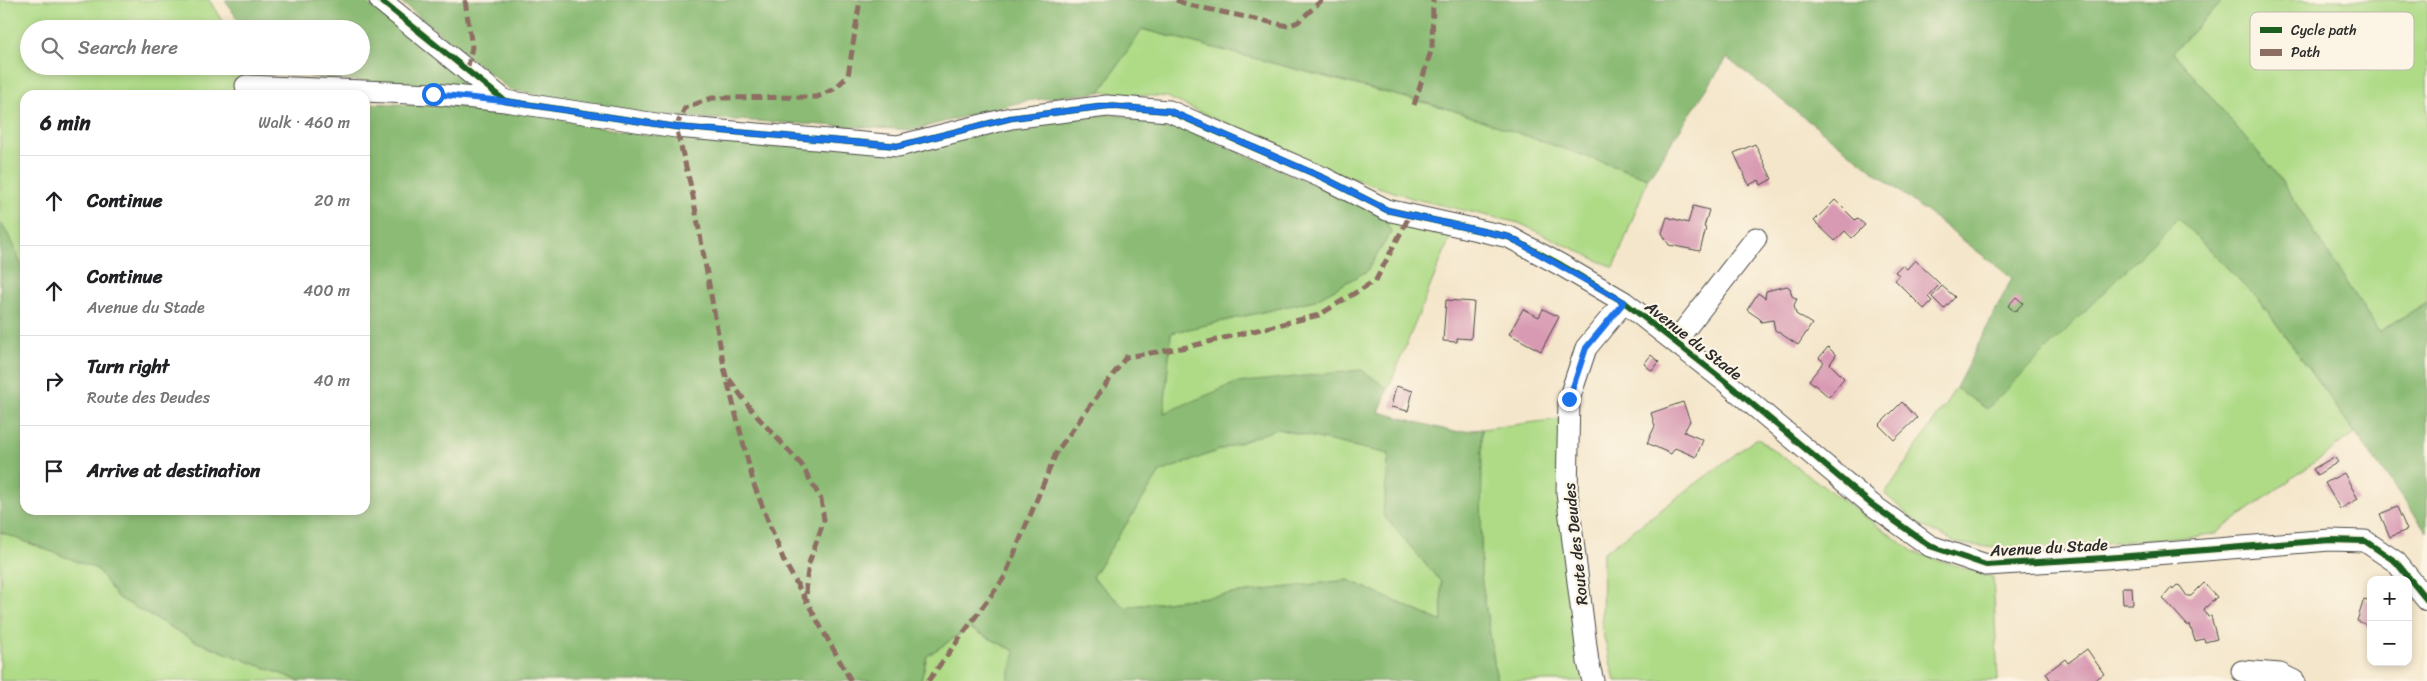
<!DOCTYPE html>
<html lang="en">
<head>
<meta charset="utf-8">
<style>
  body { margin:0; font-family:Sriracha,sans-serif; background:#f2f2f2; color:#202124 }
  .controls { position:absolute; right:15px; bottom:15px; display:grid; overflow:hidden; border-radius:10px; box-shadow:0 2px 8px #0003 }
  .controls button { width:45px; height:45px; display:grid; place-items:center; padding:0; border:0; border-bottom:1px solid #e0e0e0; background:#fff; color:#202124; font:25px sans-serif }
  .stop { position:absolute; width:15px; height:15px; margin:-11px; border:4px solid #1a73e8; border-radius:50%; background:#fff }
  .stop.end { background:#1a73e8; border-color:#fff; box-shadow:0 1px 5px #0008 }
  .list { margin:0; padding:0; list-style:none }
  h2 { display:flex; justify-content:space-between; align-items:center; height:65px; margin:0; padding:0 20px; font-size:21px }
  h2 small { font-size:16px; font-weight:400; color:#757577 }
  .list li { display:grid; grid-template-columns:32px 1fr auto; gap:15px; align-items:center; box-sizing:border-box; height:90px; padding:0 20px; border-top:1px solid #e0e0e0 }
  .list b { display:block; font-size:19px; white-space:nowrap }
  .list p { margin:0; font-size:16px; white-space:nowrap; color:#757577 }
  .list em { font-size:16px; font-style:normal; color:#757577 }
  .icon { flex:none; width:28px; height:28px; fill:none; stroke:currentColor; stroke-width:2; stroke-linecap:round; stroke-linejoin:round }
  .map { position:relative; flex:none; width:2427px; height:681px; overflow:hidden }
  .search { position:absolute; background:#fff; box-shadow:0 2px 8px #0003; left:20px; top:20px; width:350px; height:55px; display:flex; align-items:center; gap:12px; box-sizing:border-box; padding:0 18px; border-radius:28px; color:#757577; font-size:19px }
  .panel { position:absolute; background:#fff; box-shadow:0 2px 8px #0003; left:20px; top:90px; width:350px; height:425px; border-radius:15px }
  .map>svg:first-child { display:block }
  .green { fill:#afdb87; stroke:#6d8359 }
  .forest { fill:#8bbb74; stroke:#5b7350; fill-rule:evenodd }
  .building { fill:#d89ab2 }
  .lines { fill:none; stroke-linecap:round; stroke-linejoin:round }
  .street-casing { stroke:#494743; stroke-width:23 }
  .street { stroke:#fff; stroke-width:21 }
  .quiet { stroke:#8d6e63; stroke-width:5; stroke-dasharray:10 5; stroke-linecap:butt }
  .cycleway-casing { stroke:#fcf5e5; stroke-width:9 }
  .cycleway { stroke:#1b5e20; stroke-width:6 }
  .route { stroke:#1a73e8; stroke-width:6 }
  .labels { text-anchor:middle; stroke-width:4.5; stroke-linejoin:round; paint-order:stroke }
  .street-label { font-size:16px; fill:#2b2b2b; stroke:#fcf5e5 }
  .key { fill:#fcf5e5; stroke:#bdb8ad; stroke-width:1 }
  .key-label { font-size:14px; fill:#2b2b2b }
</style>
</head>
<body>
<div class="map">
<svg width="2427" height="681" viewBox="0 0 2427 681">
  <rect width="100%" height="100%" fill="#fcf5e5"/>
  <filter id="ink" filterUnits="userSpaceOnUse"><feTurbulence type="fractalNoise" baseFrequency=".02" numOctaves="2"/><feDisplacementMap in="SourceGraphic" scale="10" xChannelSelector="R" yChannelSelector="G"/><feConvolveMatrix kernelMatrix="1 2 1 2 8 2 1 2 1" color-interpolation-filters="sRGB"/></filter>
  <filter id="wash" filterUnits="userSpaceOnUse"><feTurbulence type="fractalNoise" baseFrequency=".0096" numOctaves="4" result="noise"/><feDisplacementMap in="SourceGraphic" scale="20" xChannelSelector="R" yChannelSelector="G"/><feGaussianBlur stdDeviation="1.12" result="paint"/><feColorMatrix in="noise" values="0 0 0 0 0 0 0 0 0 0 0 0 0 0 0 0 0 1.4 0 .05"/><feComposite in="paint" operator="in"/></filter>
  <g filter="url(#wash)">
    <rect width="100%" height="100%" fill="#f4e6ca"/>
    <path class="green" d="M0,0H209L227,29H29V66H249L251,69L241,76L246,86L232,95H25V275L12,241L0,222Z
      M2223,0H2427V302L2379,332L2278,176L2173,52Z
      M1141,29L1449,109L1648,178L1614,268L1519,223L1415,199L1330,171L1167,97L1100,92Z
      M1383,214L1450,238L1388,389L1361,370L1164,413L1171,333L1315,300L1367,271L1391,232Z
      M2178,218L2260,301L2355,433L2215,534L2016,550L1960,544L1920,525L1885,494L1956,388L1987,409Z
      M1559,419L1583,681H1497L1481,576L1482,429Z
      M1277,429L1389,454L1384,515L1441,582L1442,622L1348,580L1124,607L1092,577L1160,472Z
      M1757,438L1914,552L1993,577L1998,681H1615L1602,629L1603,553Z
      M0,532L97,569L117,597L197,642L300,681H0Z
      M969,628L1015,651L1008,681H921L927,656Z"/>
    <path class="forest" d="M225,0H363L483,92L311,77L297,67L271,71L268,66H361V29H244Z
      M399,0H2223L2173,52L2278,176L2379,332L2427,302V532L2260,301L2178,218L1987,409L1956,388L2012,278L1727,58L1648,178L1449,109L1142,29L1100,92L1025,101L912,130L647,115L510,90Z
      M365,103L501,108L636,134L805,147L1017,126L1107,114L1169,122L1383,214L1391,232L1367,271L1315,300L1171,333L1164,413L1236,383L1362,370L1388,389L1379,412L1454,432L1482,429L1481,576L1497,681H1008L1015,651L969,628L927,656L921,681H300L197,642L117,597L97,569L0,532V222L12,241L25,275V510H365ZM1277,429L1389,454L1383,515L1441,582L1442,622L1348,580L1124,607L1092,577L1160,472Z"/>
    <g id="blocks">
      <path class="building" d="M1755,144L1772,179L1761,185L1759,180L1749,185L1734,153Z
        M1835,200L1855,220L1857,218L1865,225L1852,238L1845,231L1835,241L1814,221Z
        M1693,206L1709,210L1704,227L1706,228L1700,251L1669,245L1662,233L1667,217L1688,223Z
        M1915,260L1940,284L1928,297L1932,301L1924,309L1895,280L1899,275L1895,272L1902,265L1907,269Z
        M1787,286L1790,288L1792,296L1797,299L1794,305L1796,314L1812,324L1798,345L1775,330L1773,320L1761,322L1760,319L1747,310L1758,293L1765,298L1766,291Z
        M1942,286L1955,297L1944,309L1932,297Z
        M2016,297L2023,303L2015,312L2008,306Z
        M1446,300L1474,302L1471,339L1457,338V342L1443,341Z
        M1523,309L1539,317L1543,309L1559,317L1541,351L1509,334Z
        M1828,347L1836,355L1830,364L1844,378L1829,397L1809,380L1824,362L1819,358Z
        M1651,355L1659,362L1652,371L1644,364Z
        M1396,386L1413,391L1408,411L1391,407Z
        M1683,402L1690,421L1684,432L1703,440L1696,457L1675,448L1671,454L1647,443L1655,426L1651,413Z
        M1902,402L1917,418L1894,440L1879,425Z
        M2334,457L2338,462L2317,475L2313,469Z
        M2344,473L2358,499L2340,509L2325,483Z
        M2397,507L2407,530L2390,537L2380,514Z
        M2204,583L2217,597L2204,609L2208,617L2211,616L2217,639L2205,642L2204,639L2195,641L2190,625H2187L2163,598L2172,587L2173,589L2177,585L2180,586L2187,596H2191Z
        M2122,587H2132L2133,604H2123Z
        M2364,599L2371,601V634L2365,624L2357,621Z
        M2087,649L2104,674L2093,681H2051L2046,673L2065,659L2068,663Z"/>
    </g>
  </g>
  <g filter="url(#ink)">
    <use href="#blocks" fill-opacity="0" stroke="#494743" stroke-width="1"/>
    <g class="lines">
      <defs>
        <path id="street" d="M380,0L505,101L676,127L898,146L1011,118L1107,106L1169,111L1324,178L1387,210L1509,237L1561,265L1624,302L1726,382L1871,504L1930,546L1986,565L2105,558L2330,540L2365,541L2396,562L2427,600
          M246,86L433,94L505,101
          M1675,342L1756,238
          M2242,671L2280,674L2294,681
          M1593,681L1588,662L1567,493L1569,399L1586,348L1624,302"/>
      </defs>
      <use href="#street" class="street-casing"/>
      <use href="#street" class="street"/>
      <path class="quiet" d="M465,0L472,47L467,71
        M1176,0L1189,5L1288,26L1298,22L1322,0
        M1414,105L1432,48L1433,0
        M729,379L753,412L801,464L821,499L824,520L809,563L806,585L807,602
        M851,681L784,561L754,485L725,372L692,191L676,127L685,108L712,98L817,97L834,89L848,76L860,0
        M928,681L1004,578L1057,451L1126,357L1187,347L1319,315L1376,280L1410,215"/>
      <defs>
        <path id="cycleway" d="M380,0L505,101L676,127L898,146L1011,118L1107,106L1169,111L1324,178L1387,210L1509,237L1561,265L1624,302L1726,382L1871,504L1930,546L1986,565L2105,558L2330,540L2365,541L2396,562L2427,600"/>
      </defs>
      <use href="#cycleway" class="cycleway-casing"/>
      <use href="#cycleway" class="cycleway"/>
    </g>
  </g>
  <g class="lines" filter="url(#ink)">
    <path class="route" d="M433,94L504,101L676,127L898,146L1011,118L1107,106L1170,111L1324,178L1387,210L1509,237L1624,302L1586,348L1569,399"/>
  </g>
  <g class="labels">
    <g class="street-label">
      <text transform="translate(1694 340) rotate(38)" y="6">Avenue du Stade</text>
      <text transform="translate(1575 544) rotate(-96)" y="6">Route des Deudes</text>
      <text transform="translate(2049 547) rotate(-3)" y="6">Avenue du Stade</text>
    </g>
  </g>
  <rect x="2250" y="12" width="164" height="58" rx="8" class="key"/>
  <rect x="2260" y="27" width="22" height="6" fill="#1b5e20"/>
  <rect x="2260" y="49" width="22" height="7" fill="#8d6e63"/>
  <g class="key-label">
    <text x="2291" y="35">Cycle path</text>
    <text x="2291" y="57">Path</text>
  </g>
</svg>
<div class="controls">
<button>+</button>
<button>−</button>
</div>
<div class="stop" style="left:433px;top:94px"></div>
<div class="stop end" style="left:1569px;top:399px"></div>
<div class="search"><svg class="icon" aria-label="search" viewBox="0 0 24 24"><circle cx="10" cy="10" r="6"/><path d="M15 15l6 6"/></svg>Search here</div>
<section class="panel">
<h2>6 min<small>Walk · 460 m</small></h2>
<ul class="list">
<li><svg class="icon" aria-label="ahead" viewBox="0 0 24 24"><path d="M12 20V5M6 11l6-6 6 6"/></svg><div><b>Continue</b></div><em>20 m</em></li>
<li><svg class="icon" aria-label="ahead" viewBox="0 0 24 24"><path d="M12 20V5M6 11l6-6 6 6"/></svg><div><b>Continue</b><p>Avenue du Stade</p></div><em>400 m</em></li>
<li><svg class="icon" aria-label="right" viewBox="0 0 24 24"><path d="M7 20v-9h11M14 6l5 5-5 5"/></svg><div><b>Turn right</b><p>Route des Deudes</p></div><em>40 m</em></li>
<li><svg class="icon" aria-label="arrive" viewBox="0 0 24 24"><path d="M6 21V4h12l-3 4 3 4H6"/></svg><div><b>Arrive at destination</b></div></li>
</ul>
</section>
</div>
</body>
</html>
